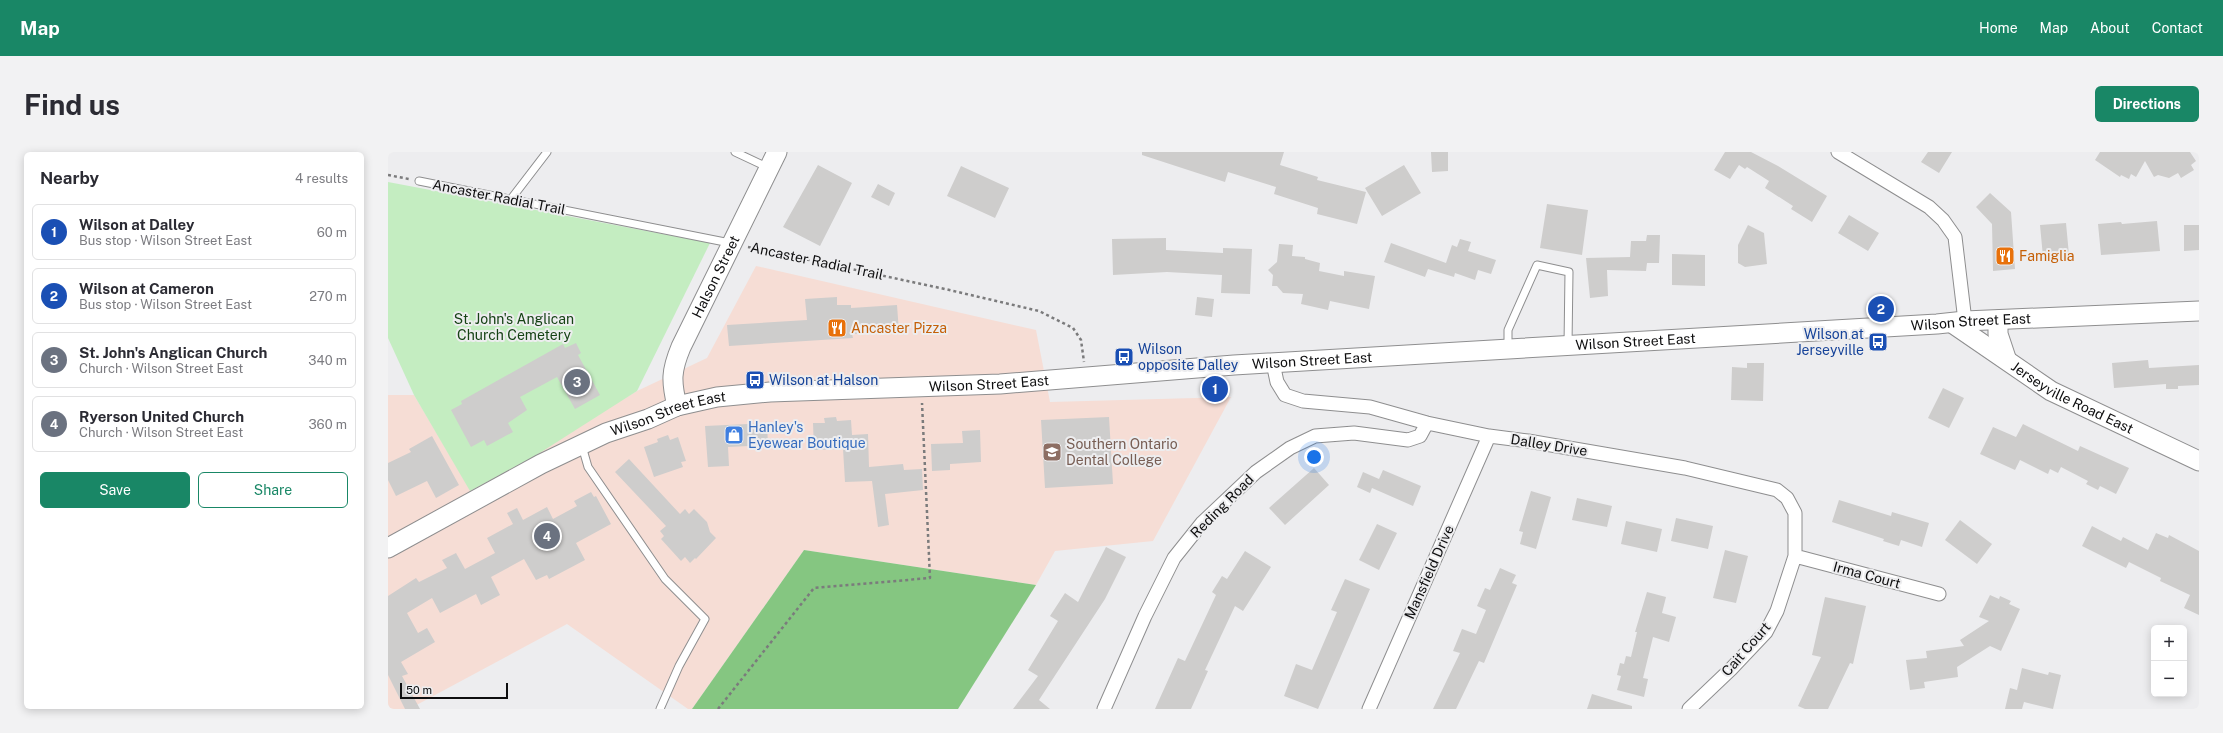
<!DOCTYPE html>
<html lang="en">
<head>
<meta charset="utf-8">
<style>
  body { margin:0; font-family:"Public Sans",sans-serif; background:#f2f2f3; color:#2b2b33 }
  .controls { position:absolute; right:12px; bottom:12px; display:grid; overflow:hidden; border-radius:6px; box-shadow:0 2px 10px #0003 }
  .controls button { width:36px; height:36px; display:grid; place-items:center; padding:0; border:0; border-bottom:1px solid #e1e1e2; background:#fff; color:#2b2b33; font:20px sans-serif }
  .scale { position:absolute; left:12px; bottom:10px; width:108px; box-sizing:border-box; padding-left:4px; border:2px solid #0e0e0f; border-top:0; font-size:11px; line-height:14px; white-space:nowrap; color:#0e0e0f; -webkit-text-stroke:3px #ededef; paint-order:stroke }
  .you { position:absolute; left:926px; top:305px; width:14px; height:14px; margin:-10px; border:3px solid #fff; border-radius:50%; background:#1a73e8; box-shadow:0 0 0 6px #1a73e833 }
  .badge { display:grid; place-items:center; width:26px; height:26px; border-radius:50%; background:#198766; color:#fff; font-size:13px; font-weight:700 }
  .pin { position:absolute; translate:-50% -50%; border:2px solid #fff; box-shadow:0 1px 4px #0006 }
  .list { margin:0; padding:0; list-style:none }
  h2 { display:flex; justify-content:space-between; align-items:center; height:52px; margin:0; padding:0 16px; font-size:17px }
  h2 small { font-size:13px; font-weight:400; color:#7c7c81 }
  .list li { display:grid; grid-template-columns:26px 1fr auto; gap:12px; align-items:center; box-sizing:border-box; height:56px; margin:0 8px 8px; padding:0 8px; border:1px solid #e1e1e2; border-radius:6px }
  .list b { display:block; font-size:15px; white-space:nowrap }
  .list p { margin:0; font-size:13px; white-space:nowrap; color:#7c7c81 }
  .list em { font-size:13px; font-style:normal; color:#7c7c81 }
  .actions { display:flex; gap:8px; padding:12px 16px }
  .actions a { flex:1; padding:9px 0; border:1px solid #198766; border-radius:6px; text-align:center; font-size:14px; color:#198766 }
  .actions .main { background:#198766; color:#fff }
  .map { position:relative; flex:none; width:1811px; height:557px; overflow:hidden; border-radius:6px }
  header { display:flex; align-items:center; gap:24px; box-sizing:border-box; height:56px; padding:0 20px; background:#198766; color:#fff }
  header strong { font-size:19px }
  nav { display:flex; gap:22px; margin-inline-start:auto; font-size:14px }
  .intro { display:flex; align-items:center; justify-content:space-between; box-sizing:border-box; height:96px; padding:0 24px }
  h1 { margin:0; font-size:28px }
  .button { padding:10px 18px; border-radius:6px; background:#198766; color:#fff; font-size:14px; font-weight:700 }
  main { display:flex; gap:24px; padding:0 24px }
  aside { flex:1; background:#fff; border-radius:6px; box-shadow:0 2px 10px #0003 }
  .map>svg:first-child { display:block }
  .commercial { fill:#f6ddd5 }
  .green { fill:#c4edc1 }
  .forest { fill:#85c681 }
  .building { fill:#cecdcc }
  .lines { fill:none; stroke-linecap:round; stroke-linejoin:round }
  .lane-casing { stroke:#8e8e8f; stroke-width:9 }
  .street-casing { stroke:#8e8e8f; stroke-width:15 }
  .secondary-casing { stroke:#8e8e8f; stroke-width:21 }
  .path { stroke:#7b7b7c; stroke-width:2.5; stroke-dasharray:3 3; stroke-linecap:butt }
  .lane { stroke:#fff; stroke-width:7 }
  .street { stroke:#fff; stroke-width:13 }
  .secondary { stroke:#fff; stroke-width:19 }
  .labels { text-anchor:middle; stroke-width:4; stroke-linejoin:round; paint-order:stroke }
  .street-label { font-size:14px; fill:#0e0e0f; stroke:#ededef }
  .food-label { font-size:14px; fill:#c56008; stroke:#ededef; text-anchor:start }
  .park-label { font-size:14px; fill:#164315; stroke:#ededef }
  .transit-label { font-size:14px; fill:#164399; stroke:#ededef; text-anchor:start }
  .shop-label { font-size:14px; fill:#366cbe; stroke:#ededef; text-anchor:start }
  .education-label { font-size:14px; fill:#785e54; stroke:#ededef; text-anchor:start }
</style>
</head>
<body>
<header>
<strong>Map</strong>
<nav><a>Home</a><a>Map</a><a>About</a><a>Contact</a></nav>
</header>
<div class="intro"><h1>Find us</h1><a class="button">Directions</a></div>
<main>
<aside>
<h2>Nearby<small>4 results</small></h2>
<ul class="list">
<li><span class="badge" style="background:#1a4fb4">1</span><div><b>Wilson at Dalley</b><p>Bus stop · Wilson Street East</p></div><em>60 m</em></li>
<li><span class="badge" style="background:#1a4fb4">2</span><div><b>Wilson at Cameron</b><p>Bus stop · Wilson Street East</p></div><em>270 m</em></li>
<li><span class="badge" style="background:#6b7280">3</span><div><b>St. John's Anglican Church</b><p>Church · Wilson Street East</p></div><em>340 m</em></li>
<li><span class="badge" style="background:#6b7280">4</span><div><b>Ryerson United Church</b><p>Church · Wilson Street East</p></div><em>360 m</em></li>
</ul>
<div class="actions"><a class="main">Save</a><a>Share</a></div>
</aside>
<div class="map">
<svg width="1811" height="557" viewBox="0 0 1811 557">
  <rect width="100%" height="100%" fill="#ededef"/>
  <path class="commercial" d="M368,114L648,178L662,250L843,245L765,389L667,399L648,433L416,398L304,557H300L179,472L21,557H0V243H26L83,339L249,239L319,206Z"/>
  <path class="green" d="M0,30L322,91L249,239L147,304L82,339L26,243L0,186Z"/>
  <path class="forest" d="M416,398L648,433L570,557H304Z"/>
  <path class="building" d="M754,0H896L892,13L930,25L929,28L978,40L969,72L929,62L930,56L886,42L888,35L840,20L837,30L754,3Z
    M1043,0H1060V19L1044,20Z
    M1337,0H1363L1390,14L1439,44L1424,70L1403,57L1405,54L1377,36L1381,29L1359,15L1357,17L1351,13L1342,27L1326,18Z
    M1540,0H1564L1551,21L1533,10Z
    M1712,0H1802L1808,9L1803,13L1806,18L1793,26L1790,21L1781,26L1770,23L1766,25L1757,9L1748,25L1743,22L1741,27L1733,23L1732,25L1707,8Z
    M430,13L464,31L432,94L395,75Z
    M1016,13L1033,41L994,64L977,36Z
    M573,14L621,36L607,66L559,44Z
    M490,32L507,41L501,54L483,45Z
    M1602,41L1623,60L1627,117L1605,119L1604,72L1588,55Z
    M1159,52L1200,58L1194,103L1152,96Z
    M1461,63L1491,81L1480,99L1450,81Z
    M1769,69L1772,99L1713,103L1710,72L1733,70L1734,72Z
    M1678,71L1681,103L1655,105L1652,73Z
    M1360,73L1376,81L1379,112L1357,115L1350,111V93Z
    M1796,73H1811V98L1796,99Z
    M1259,83H1272L1271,111H1259L1258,119L1219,118L1220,144L1202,146L1198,106L1242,105L1243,89H1258Z
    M778,86V98L835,101V96L864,97L862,142L833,141L834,123L779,120L725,123L724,87Z
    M1072,87L1083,90L1080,99L1108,108L1103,122L1090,118L1087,128L1067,121L1066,125L1040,117L1037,125L996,110L1003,91L1058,111L1064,93L1069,95Z
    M891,92L905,93L904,104L917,105V107L932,111L931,119L956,124V119L987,124L981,157L942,149L940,158L913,152L915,142L895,141L889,134H884L885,123L880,118L889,110Z
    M1284,102L1317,103V134L1284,133Z
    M449,145V153H463V156L509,153L511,180L464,182L465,186L341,194L339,173L419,168L417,147Z
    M809,145L826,147L824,165L807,163Z
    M188,191L193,201L190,203L212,243L187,257L169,225L132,245L139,258L120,271L125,280L99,294L96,288L83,295L63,258L74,252L73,249L175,192L177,196Z
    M1760,208L1761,216L1811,213V233L1790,234V237H1778V232L1726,236L1724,211Z
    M1359,211H1376L1375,249L1343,248L1344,215L1359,216Z
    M1555,236L1576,246L1561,276L1540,266Z
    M448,265L449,269L463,268L464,283L480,282L481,315L515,312L516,318L534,317L535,338L497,342L501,373L490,375L484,329L457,330L455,297L426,298L425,271H437L436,266Z
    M721,265L725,332L657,336L653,268Z
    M379,271L380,293L340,295L341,314L320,315L317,274Z
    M1635,272L1690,299L1692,294L1741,316L1728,342L1712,334L1710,338L1698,332L1700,329L1673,315L1670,321L1662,317L1660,322L1632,308L1627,318L1592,302L1605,275L1628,285Z
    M592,278L593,310L562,312V318L544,319L543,292L575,291L574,279Z
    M280,283L282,288L290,285L298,309L293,310L295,315L266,325L256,295L270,290L269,287Z
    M44,284L71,333L48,346L39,329L8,344L0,328V311L23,300L21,297Z
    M241,307L292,362L297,357L301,362L306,357L319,370L322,380L328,386L308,407L307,406L302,411L297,405L293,409L273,387L276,384L272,379L278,374L227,320Z
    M926,316L941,333L897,373L881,356Z
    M995,318L1033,334L1025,354L984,336L982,341L969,335L975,320L991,327Z
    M1143,339L1163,345L1148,397L1132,392L1135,380L1131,379Z
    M203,340L206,345L208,344L223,372L188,391L197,408L161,427L159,423L148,428L136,407L103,425L112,443L93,453L88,442L52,461L44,446L19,461L30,481L39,476L47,490L13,510L20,522L14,524L32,557H17L0,523V444L28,426L31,430L59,416L54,408L68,401L77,417L107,401L99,386L125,372L119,361L129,356L135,368L159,355L165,367L189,354L186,349Z
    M1189,346L1224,354L1219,375L1184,368Z
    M1451,348L1503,364L1504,360L1541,371L1534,395L1513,388L1511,394L1495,389L1496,387L1444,370Z
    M1288,366L1325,374L1320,397L1283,389Z
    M1572,368L1604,392L1589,412L1557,388Z
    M1238,369L1274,377L1269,400L1233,392Z
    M989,372L1009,381L991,418L971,408Z
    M1704,374L1733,389L1735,385L1760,398L1768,381L1780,386L1781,383L1811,399V463L1796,456L1802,443L1772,429L1773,426L1741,410L1738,416L1694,394Z
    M718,395L738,405L717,447L651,548L662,557H625L650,524L640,518L670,469L662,464L677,441L690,450Z
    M1337,398L1360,404L1348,451L1325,446Z
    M857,399L883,415L855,459L847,454L817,518L820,519L803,557H767L790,506L797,509L828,443L824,440L834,424L839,427Z
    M1112,416L1128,423L1124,431L1129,433L1096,511L1091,509L1068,557H1045L1072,501L1065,499L1074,477L1088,482L1098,458L1089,454L1097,436L1102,438Z
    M957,427L982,437L930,557L896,544L908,512L924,518L949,460L943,458Z
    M1259,440L1278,445L1274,461L1288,465L1281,490L1265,485L1255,526L1260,527L1256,545L1229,538L1233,524L1229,523L1232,511L1236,512L1238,504L1243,505L1249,480H1247Z
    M1602,443L1611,447L1612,444L1623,449L1621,452L1632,457L1613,499L1602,494L1569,515L1570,525L1536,530L1537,536L1522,538L1518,508L1539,506L1538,499L1576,494L1572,488L1601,469L1591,465Z
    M1437,445L1478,454L1465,512L1462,511L1440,557H1417L1410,554L1433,505L1424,503Z
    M1634,516L1660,523L1661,520L1673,523L1665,557L1636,550L1634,557H1617L1622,536L1629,538Z
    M1204,542L1244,554V557H1199Z"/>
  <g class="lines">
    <defs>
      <path id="lane" d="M347,0L381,16
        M31,29L342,91
        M123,47L159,0
        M1120,197V178L1149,113L1181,120L1180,193
        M194,294L200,315L277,427L317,467L291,514L272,557"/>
      <path id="street" d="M1450,0L1541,55L1555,68L1567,85L1577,169
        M885,211L889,230L897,243L915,249L982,255L1039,271L1101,284L1140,289L1297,316L1389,338L1399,346L1407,361V404L1389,459L1378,480L1343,517L1301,557
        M1407,404L1551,442
        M716,557L757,464L786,406L814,371L868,320L902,296L927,284L966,281L1020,288L1032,284L1039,271
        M981,557L1101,284"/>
      <g id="secondary">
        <path d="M1610,168V182L1618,206"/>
        <path id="s1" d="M1564,171L1663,239L1811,309"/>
        <path id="s2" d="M289,254C283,229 283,219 293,195L389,0"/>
        <path id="s3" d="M0,396L153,312L218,281L260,267L289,254L329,245L382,240L612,232L846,213L1549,172L1577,169L1811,159"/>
      </g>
    </defs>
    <use href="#lane" class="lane-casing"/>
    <use href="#street" class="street-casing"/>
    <use href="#secondary" class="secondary-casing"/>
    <path class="path" d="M0,23L21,27
      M360,95L557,137L651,159L685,176L693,188L696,210
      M330,557L426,436L542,426L534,251"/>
    <use href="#lane" class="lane"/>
    <use href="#street" class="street"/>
    <use href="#secondary" class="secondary"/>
  </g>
  <defs>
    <symbol id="restaurant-square" viewBox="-11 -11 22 22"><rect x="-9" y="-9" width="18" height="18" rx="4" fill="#e8710a" stroke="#ededef"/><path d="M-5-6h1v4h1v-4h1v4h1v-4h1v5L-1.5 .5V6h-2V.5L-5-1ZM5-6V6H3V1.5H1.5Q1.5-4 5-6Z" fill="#fff"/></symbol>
    <symbol id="bus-square" viewBox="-11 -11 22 22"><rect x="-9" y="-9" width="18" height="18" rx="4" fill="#1a4fb4" stroke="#ededef"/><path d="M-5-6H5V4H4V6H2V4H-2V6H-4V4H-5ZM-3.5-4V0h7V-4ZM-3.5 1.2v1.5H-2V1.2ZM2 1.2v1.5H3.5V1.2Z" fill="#fff"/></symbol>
    <symbol id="shop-square" viewBox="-11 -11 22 22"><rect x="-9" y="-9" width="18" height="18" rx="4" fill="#3f7fe0" stroke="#ededef"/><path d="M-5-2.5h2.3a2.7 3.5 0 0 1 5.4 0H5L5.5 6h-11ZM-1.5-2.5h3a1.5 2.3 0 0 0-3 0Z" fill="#fff"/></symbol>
    <symbol id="university-square" viewBox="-11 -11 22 22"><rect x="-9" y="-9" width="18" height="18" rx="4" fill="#8d6e63" stroke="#ededef"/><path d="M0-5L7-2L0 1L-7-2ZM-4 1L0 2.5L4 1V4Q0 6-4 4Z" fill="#fff"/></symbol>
  </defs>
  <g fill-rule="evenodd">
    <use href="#restaurant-square" x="1606" y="93" width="22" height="22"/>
    <use href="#restaurant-square" x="438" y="165" width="22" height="22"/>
    <use href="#bus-square" x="1479" y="179" width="22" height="22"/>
    <use href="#bus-square" x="725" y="194" width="22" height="22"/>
    <use href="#bus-square" x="356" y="217" width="22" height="22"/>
    <use href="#shop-square" x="335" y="272" width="22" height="22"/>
    <use href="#university-square" x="653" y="289" width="22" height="22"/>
  </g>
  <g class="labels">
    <g class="street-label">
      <text transform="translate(111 45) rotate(11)" y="5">Ancaster Radial Trail</text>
      <text transform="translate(429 109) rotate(12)" y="5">Ancaster Radial Trail</text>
      <text dy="5" stroke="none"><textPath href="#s2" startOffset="139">Halson Street</textPath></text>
      <text dy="5" stroke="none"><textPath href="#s3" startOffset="1620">Wilson Street East</textPath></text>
      <text dy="5" stroke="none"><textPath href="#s3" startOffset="1284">Wilson Street East</textPath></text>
      <text dy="5" stroke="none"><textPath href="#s3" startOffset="960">Wilson Street East</textPath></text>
      <text dy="5" stroke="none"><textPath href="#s3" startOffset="636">Wilson Street East</textPath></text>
      <text dy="5" stroke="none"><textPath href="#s1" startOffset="142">Jerseyville Road East</textPath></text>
      <text dy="5" stroke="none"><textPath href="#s3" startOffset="312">Wilson Street East</textPath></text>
      <text transform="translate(1161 293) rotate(9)" y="5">Dalley Drive</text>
      <text transform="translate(834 354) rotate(-45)" y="5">Reding Road</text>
      <text transform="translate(1041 420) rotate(-66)" y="5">Mansfield Drive</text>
      <text transform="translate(1479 423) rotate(15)" y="5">Irma Court</text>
      <text transform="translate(1358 497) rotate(-49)" y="5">Cait Court</text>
    </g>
    <g class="food-label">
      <text x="1631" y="109">Famiglia</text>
      <text x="463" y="181">Ancaster Pizza</text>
    </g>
    <g class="park-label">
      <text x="126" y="172">St. John's Anglican<tspan x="126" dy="16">Church Cemetery</tspan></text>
    </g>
    <g class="transit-label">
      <text x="1476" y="187" text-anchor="end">Wilson at<tspan x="1476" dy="16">Jerseyville</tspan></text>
      <text x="750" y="202">Wilson<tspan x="750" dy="16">opposite Dalley</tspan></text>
      <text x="381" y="233">Wilson at Halson</text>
    </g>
    <g class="shop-label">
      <text x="360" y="280">Hanley's<tspan x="360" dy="16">Eyewear Boutique</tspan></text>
    </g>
    <g class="education-label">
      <text x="678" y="297">Southern Ontario<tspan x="678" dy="16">Dental College</tspan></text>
    </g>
  </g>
</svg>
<div class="controls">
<button>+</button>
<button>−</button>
</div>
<div class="scale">50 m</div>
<div class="you"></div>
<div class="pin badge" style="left:827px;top:237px;background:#1a4fb4">1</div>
<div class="pin badge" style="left:1493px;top:157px;background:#1a4fb4">2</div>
<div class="pin badge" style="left:189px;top:230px;background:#6b7280">3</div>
<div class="pin badge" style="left:159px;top:384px;background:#6b7280">4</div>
</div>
</main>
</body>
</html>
